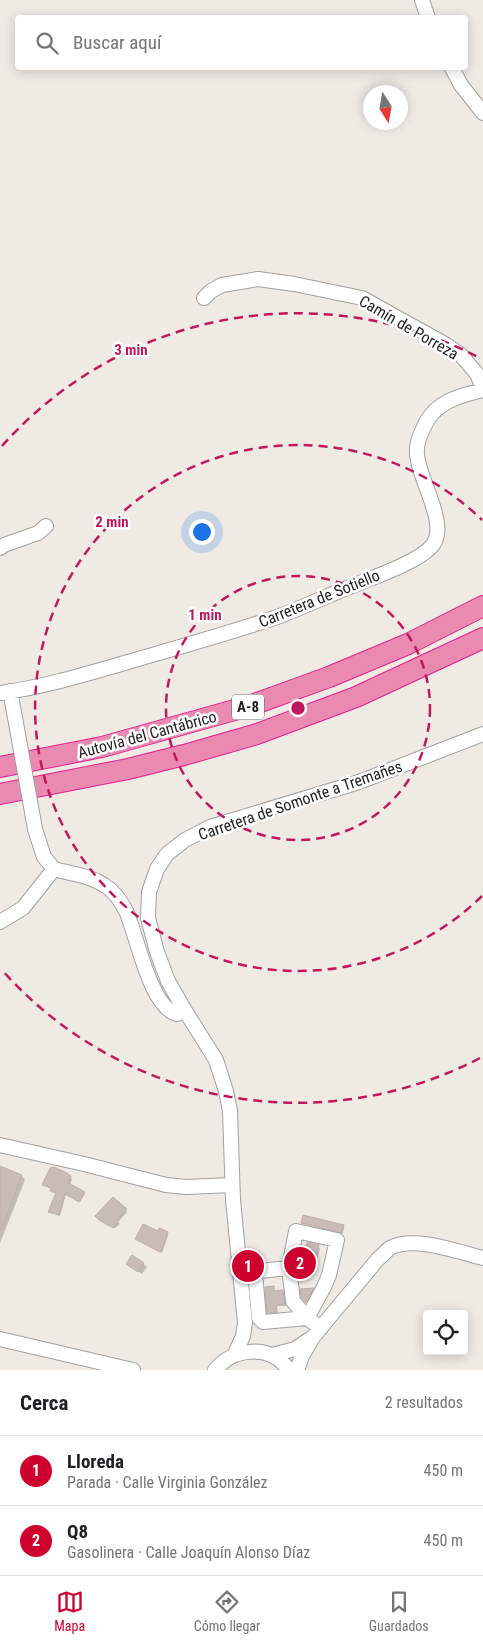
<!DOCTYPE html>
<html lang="es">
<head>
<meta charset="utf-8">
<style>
  body { margin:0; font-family:"Roboto Condensed",sans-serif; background:#f6f6f6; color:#202124 }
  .controls { position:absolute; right:15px; bottom:15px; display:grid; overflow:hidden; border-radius:5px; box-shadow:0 2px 12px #0003 }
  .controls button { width:45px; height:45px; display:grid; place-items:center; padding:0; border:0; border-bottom:1px solid #e0e0e0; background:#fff; color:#202124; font:25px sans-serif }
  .compass { position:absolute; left:363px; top:85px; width:45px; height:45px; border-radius:50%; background:#fff; box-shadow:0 2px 12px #0003; rotate:169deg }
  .you { position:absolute; left:201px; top:531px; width:18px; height:18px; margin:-12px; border:4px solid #fff; border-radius:50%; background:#1a73e8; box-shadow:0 0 0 8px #1a73e833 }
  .badge { display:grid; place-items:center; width:32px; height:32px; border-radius:50%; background:#ce002e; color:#fff; font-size:16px; font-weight:700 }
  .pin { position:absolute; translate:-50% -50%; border:2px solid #fff; box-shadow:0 1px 5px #0006 }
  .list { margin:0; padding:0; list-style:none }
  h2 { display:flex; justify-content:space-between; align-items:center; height:65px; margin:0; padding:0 20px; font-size:21px }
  h2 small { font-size:16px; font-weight:400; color:#757577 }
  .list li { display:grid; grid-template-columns:32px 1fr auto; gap:15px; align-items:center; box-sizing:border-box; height:70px; padding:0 20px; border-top:1px solid #e0e0e0 }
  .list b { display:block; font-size:19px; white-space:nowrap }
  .list p { margin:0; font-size:16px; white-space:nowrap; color:#757577 }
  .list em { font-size:16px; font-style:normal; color:#757577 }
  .icon { flex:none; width:28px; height:28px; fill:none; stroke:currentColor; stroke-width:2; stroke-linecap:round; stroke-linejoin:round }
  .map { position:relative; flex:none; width:483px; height:1370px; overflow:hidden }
  .search { position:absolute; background:#fff; box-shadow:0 2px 12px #0003; left:15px; right:15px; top:15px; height:55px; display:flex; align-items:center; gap:12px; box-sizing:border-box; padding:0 18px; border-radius:5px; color:#757577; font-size:19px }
  .sheet { height:205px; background:#fff }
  nav { display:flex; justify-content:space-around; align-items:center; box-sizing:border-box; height:70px; border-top:1px solid #e0e0e0; background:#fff; font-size:14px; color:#757577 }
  nav a { display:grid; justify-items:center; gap:2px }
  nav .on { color:#ce002e }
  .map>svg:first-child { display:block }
  .shadow { fill:#0003 }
  .building { fill:#c8bbb8; stroke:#c2ada7 }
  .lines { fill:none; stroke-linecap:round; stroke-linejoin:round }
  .minor-casing { stroke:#a0a0a0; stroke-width:16 }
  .highway-casing { stroke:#e11f8c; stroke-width:22 }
  .minor { stroke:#fff; stroke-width:14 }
  .highway { stroke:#ea8ab1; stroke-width:20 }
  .minor-bridge-casing { stroke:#a0a0a0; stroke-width:16; stroke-linecap:butt }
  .minor-bridge { stroke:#fff; stroke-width:14 }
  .ring { fill:none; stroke:#c2185b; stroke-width:2.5; stroke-dasharray:9 6 }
  .labels { text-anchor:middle; stroke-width:5; stroke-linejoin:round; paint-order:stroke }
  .shield { fill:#fff; stroke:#626262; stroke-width:1 }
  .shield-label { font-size:15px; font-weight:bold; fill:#1f1f1f }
  .street-label { font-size:16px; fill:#1f1f1f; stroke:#fff }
  .centre { fill:#c2185b; stroke:#fff; stroke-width:2.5 }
  .ring-label { font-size:15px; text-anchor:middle; font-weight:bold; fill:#c2185b; stroke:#fff; stroke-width:5; stroke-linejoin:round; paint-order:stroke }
</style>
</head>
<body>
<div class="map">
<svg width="483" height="1370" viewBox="0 0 483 1370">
  <rect width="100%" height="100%" fill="#f0eae5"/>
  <path class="shadow" d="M0,1167L22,1176L25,1180L0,1243Z
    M66,1174L72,1179L70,1185L85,1194L80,1202L66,1194L60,1216L50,1212L57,1193L53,1192L52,1189L45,1186Z
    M113,1198L127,1212L118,1222L120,1224L115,1228L102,1221Z
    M302,1223L343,1226L344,1227L343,1233Z
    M158,1233H167L168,1235L162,1253L138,1240Z
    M307,1244L320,1248L317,1264L304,1260Z
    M127,1264H143L147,1267L142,1274Z
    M273,1288L276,1292H282L284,1294L286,1306H277L278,1314H271L269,1312Z
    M313,1289L314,1290L308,1302L303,1297Z"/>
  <path class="building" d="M0,1166L22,1175L1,1230H0Z
    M54,1167L67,1173L71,1176L69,1183L85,1192L79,1202L65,1194L59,1215L48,1212L56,1193L50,1191L51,1188L42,1185L50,1168Z
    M113,1197L127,1209L117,1219L119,1221L113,1228L99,1220L95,1216Z
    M303,1215L344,1225L342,1233L301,1223Z
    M143,1224L158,1231L159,1228L168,1232L165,1243L160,1252L135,1239Z
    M307,1242L319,1245L315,1263L302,1260Z
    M132,1255L144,1263L138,1272L126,1264Z
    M274,1286V1291L283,1290L285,1304L276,1305V1312L267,1313L265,1287Z
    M314,1288L306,1302H305L301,1297L300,1289Z"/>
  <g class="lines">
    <defs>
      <path id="minor" d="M422,0L428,18
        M452,68L461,85L483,113
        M204,298L211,291L222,285L258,279L294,284L362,298L445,344L461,355L477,374L483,388
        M0,548L4,545L38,533L46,526
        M10,691L16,723
        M0,693C44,687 86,674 128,662C179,647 230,633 280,616C306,606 331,594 357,584C377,576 417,562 431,547C451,527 418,479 417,454C416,446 419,437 423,429C433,403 457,396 483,390
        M35,829L44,857L54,869C71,874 89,875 104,885C114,891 121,901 126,911C137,935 150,1008 177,1014L184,1009
        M0,922L23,908L54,869
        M0,1145L84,1164L166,1185L186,1187L232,1185
        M289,1268L259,1271L255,1273L259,1318L263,1322L307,1318
        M307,1318L324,1287L329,1275L337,1240L296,1231L289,1268L293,1301L307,1318L321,1328
        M0,1339L133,1370
        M235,1354L243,1336L245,1323L233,1200L230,1111L226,1091L216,1060L184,1009L168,981L157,952L148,918L149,892L157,869L167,854L185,840L210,827L359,782L483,734
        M272,1355L295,1349L310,1339
        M215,1370C234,1347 271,1344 289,1370
        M297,1370L302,1356L313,1337L378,1259C382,1256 386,1251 390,1248C413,1235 458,1252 483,1258"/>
      <path id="highway" d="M0,767L102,747L249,706L329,677L408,644L483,606
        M0,794L128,769L184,755L257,734L356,697L483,638"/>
    </defs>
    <use href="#minor" class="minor-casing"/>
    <use href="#highway" class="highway-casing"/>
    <use href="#minor" class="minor"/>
    <use href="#highway" class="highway"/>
    <defs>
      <path id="minor-bridge" d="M16,723L35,829"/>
    </defs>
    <use href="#minor-bridge" class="minor-bridge-casing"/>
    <use href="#minor-bridge" class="minor-bridge"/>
  </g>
  <g class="ring">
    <circle cx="298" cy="708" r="132"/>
    <path d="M482 896A263 263 0 1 1 482 520"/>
    <path d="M480 1058A395 395 0 0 1 2 970M2 446A395 395 0 0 1 480 358"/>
  </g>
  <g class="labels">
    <rect class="shield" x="232" y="694.5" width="32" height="25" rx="4"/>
    <g class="shield-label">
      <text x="248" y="712">A-8</text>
    </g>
    <g class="street-label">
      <text transform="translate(409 327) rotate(30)" y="6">Camín de Porreza</text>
      <text transform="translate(319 598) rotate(-22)" y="6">Carretera de Sotiello</text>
      <text transform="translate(147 734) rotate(-15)" y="6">Autovía del Cantábrico</text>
      <text transform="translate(300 800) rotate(-19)" y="6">Carretera de Somonte a Tremañes</text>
    </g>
  </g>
  <circle cx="298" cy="708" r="8" class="centre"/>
  <g class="ring-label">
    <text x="131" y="355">3 min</text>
    <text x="112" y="527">2 min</text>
    <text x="205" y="620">1 min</text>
  </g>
</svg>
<div class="controls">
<button><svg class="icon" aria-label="locate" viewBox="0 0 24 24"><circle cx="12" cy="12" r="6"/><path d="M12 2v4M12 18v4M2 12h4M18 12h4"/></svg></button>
</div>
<svg class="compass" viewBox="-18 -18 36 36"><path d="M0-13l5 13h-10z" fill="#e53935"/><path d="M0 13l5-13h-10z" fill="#757577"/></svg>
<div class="you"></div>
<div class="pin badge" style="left:248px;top:1266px">1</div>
<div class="pin badge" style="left:300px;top:1263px">2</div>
<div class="search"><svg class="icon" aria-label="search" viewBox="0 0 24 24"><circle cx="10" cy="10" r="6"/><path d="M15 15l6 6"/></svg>Buscar aquí</div>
</div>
<section class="sheet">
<h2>Cerca<small>2 resultados</small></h2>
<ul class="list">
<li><span class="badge">1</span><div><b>Lloreda</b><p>Parada · Calle Virginia González</p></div><em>450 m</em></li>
<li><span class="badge">2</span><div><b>Q8</b><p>Gasolinera · Calle Joaquín Alonso Díaz</p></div><em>450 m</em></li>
</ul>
</section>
<nav>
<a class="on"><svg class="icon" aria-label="map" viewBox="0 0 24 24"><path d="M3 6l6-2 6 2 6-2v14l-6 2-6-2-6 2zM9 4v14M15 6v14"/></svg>Mapa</a>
<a><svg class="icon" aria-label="directions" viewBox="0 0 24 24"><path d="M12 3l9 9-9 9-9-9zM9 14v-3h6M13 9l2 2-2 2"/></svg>Cómo llegar</a>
<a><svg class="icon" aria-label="saved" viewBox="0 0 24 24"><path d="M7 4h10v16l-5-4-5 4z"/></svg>Guardados</a>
</nav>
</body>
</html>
